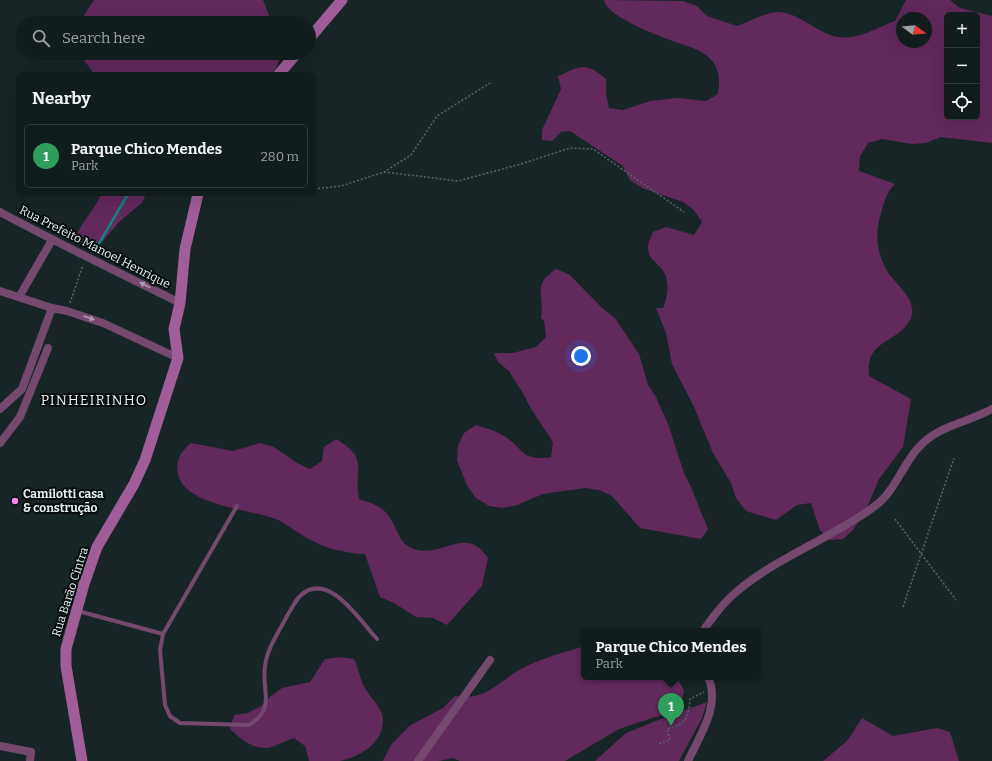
<!DOCTYPE html>
<html lang="en">
<head>
<meta charset="utf-8">
<style>
  body { margin:0; font-family:Bitter,serif; background:#1e2929; color:#f1f3f6 }
  .controls { position:absolute; right:12px; top:12px; display:grid; overflow:hidden; border-radius:6px; box-shadow:0 4px 16px #0002 }
  .controls button { width:36px; height:36px; display:grid; place-items:center; padding:0; border:0; border-bottom:1px solid #303a3b; background:#111c1c; color:#f1f3f6; font:20px sans-serif }
  .compass { position:absolute; left:896px; top:12px; width:36px; height:36px; border-radius:50%; background:#111c1c; box-shadow:0 4px 16px #0002; rotate:106deg }
  .you { position:absolute; left:581px; top:356px; width:14px; height:14px; margin:-10px; border:3px solid #fff; border-radius:50%; background:#1a73e8; box-shadow:0 0 0 6px #1a73e833 }
  .badge { display:grid; place-items:center; width:26px; height:26px; border-radius:50%; background:#f987e8; color:#fff; font-size:13px; font-weight:700 }
  .pin { position:absolute; translate:-50% -33px; filter:drop-shadow(0 1px 2px #0008) }
  .pin::after { content:''; position:absolute; top:21px; width:14px; height:12px; background:inherit; clip-path:polygon(0 0,100% 0,50% 100%) }
  .popup { position:absolute; left:581px; top:628px; width:180px; height:52px; box-sizing:border-box; display:grid; place-content:center; border-radius:6px; background:#111c1c; filter:drop-shadow(0 1px 3px #0005); font-size:13px; white-space:nowrap; color:#9ca1a3 }
  .popup b { font-size:15px; color:#f1f3f6 }
  .popup::after { content:''; position:absolute; left:50%; top:100%; margin-left:-8px; border:8px solid transparent; border-top-color:#111c1c }
  .list { margin:0; padding:0; list-style:none }
  h2 { display:flex; justify-content:space-between; align-items:center; height:52px; margin:0; padding:0 16px; font-size:17px }
  h2 small { font-size:13px; font-weight:400; color:#9ca1a3 }
  .list li { display:grid; grid-template-columns:26px 1fr auto; gap:12px; align-items:center; box-sizing:border-box; height:64px; margin:0 8px 8px; padding:0 8px; border:1px solid #303a3b; border-radius:6px }
  .list b { display:block; font-size:15px; white-space:nowrap }
  .list p { margin:0; font-size:13px; white-space:nowrap; color:#9ca1a3 }
  .list em { font-size:13px; font-style:normal; color:#9ca1a3 }
  .icon { flex:none; width:22px; height:22px; fill:none; stroke:currentColor; stroke-width:2; stroke-linecap:round; stroke-linejoin:round }
  .map { position:relative; flex:none; width:992px; height:761px; overflow:hidden }
  .search { position:absolute; background:#111c1c; box-shadow:0 4px 16px #0002; left:16px; top:16px; width:300px; height:44px; display:flex; align-items:center; gap:10px; box-sizing:border-box; padding:0 14px; border-radius:22px; color:#9ca1a3; font-size:15px }
  .panel { position:absolute; background:#111c1c; box-shadow:0 4px 16px #0002; left:16px; top:72px; width:300px; height:124px; border-radius:6px }
  .map>svg:first-child { display:block }
  .green { fill:#62295b; fill-rule:evenodd }
  .lines { fill:none; stroke-linecap:round; stroke-linejoin:round }
  .stream { stroke:#118083; stroke-width:2.5 }
  .path { stroke:#586566; stroke-width:1.5; stroke-dasharray:2 2; stroke-linecap:butt }
  .lane { stroke:#74496d; stroke-width:4 }
  .street { stroke:#74496d; stroke-width:8 }
  .secondary { stroke:#a15d97; stroke-width:11 }
  .oneway { fill:#ad9cae }
  .poi-dot { fill:#f987e8; stroke:#070d0d; stroke-width:1.5 }
  .labels { text-anchor:middle; stroke-width:4; stroke-linejoin:round; paint-order:stroke }
  .street-label { font-size:12px; fill:#e6f0f0; stroke:#070d0d }
  .poi-label { font-size:12px; font-weight:bold; fill:#e6f0f0; stroke:#070d0d; text-anchor:start }
  .quarter-label { font-size:14px; letter-spacing:1px; fill:#e6f0f0; stroke:#070d0d }
</style>
</head>
<body>
<div class="map">
<svg width="992" height="761" viewBox="0 0 992 761">
  <rect width="100%" height="100%" fill="#172526"/>
  <path class="green" d="M94,0H263L272,23H79Z
    M604,0L683,1L697,6L707,16L737,26C749,22 767,11 780,12C807,15 823,42 851,37C866,35 881,26 895,21L906,0H950L960,8L992,16V143L941,137L926,143L912,144L882,139L868,143L860,156L859,171L895,184C887,192 884,202 881,213C875,232 876,251 886,269C894,284 918,298 911,318C910,321 907,324 906,326C889,345 866,342 869,376L911,399L903,447L879,479L869,503L854,529L843,539L830,540L820,530L811,503L797,505L776,520L746,511L736,498L731,483L713,453L694,407L672,364L666,333L656,308H663C668,295 671,278 660,267C653,260 648,257 648,247C648,242 652,236 653,232L666,227L694,235L702,222L694,210L683,202L642,188L630,180L623,166L570,131L561,132L552,141L542,140V130L561,89L558,76C581,66 585,61 606,79V94L609,108L623,110L650,101L677,98L706,101L718,94C725,53 697,50 667,39C651,33 635,26 620,17C614,13 605,7 604,0ZM947,15H977V117H947ZM902,18H926V42H902Z
    M79,53H280L281,55L276,68L272,74H94Z
    M101,194H146L142,203L120,221L102,242L88,245L75,240C80,222 94,212 101,194Z
    M556,269L570,275L602,308L615,318L639,354L648,385L656,397L668,424L684,473L691,487L708,529L701,539L640,528L612,496L599,490L585,488L543,494L517,505L503,508L489,506L476,498L468,487L457,461L458,446L464,433L476,425C485,428 494,430 502,435C524,447 520,462 551,457L553,442L530,407L524,395L509,371L498,362L494,353H513L536,347L546,337L544,320L541,319C545,295 531,286 556,269Z
    M336,439C370,459 353,468 359,499C369,502 382,506 388,515C397,526 398,544 414,549C444,559 465,524 488,558L482,586L447,625L433,618L416,617L394,603L380,597L365,554C342,553 319,547 299,533C291,528 285,523 276,519C250,509 185,506 178,474C175,460 181,452 191,443L233,451L260,443L274,447L297,463L310,469L322,461L324,447Z
    M584,646V677H676L684,690L680,712L707,702L702,718L679,761H595L626,733L671,715H662L619,729L565,761H460L453,758L439,761H383L391,745L409,726L443,708L455,696C489,702 501,677 529,665C546,657 566,652 584,646Z
    M340,657L354,659L355,661C358,669 360,677 363,684C368,697 384,707 383,722C382,744 359,757 340,761C331,761 319,761 309,761L305,746L294,738C288,740 271,748 267,748C253,749 239,738 230,729L234,715L248,713L261,706L271,696L282,688L310,682L325,659Z
    M862,718L893,736L937,728L950,732L959,761H823L847,741Z"/>
  <g class="lines">
    <path class="stream" d="M94,252L128,194"/>
    <path class="path" d="M384,172L458,181L521,164L570,148L593,149L684,212
      M314,189L341,186L384,172L411,155L437,116L490,83
      M70,303L83,265
      M895,519L956,600
      M903,607L954,458
      M659,744L670,740L667,729C687,723 688,720 690,699L704,692"/>
    <path class="lane" d="M237,506L163,634L160,650L165,705L170,716L180,723L249,725C277,708 261,692 265,666C267,648 279,632 287,616C291,610 295,601 300,596C328,569 360,621 377,639
      M78,611L163,634"/>
    <path class="street" d="M0,212C59,244 120,273 180,303
      M0,291L52,308L67,311L103,323L178,358
      M19,297L52,240
      M0,409L22,389L52,308
      M0,443L20,417L48,348
      M703,631C712,618 722,604 734,594C776,557 831,539 875,506C895,491 902,466 918,448C938,425 967,423 992,409
      M0,746L31,752L30,761
      M418,761L490,660
      M688,761C700,735 721,705 708,677"/>
    <path class="secondary" d="M309,39L342,0
      M279,74L297,53
      M82,761L66,666V649L84,584L97,547L134,484L145,460L178,358L174,329L180,303L185,249L198,194"/>
  </g>
  <defs><path id="oneway-solid" d="M-6-.8H1V-3.2L6.5 0L1 3.2V.8H-6Z"/></defs>
  <g class="oneway">
    <use href="#oneway-solid" transform="translate(145 285) rotate(-153)"/>
    <use href="#oneway-solid" transform="translate(89 318) rotate(19)"/>
  </g>
  <circle class="poi-dot" cx="15" cy="501" r="4"/>
  <g class="labels">
    <g class="street-label">
      <text transform="translate(95 247) rotate(27)" y="4">Rua Prefeito Manoel Henrique</text>
      <text transform="translate(70 592) rotate(-72)" y="4">Rua Barão Cintra</text>
    </g>
    <g class="poi-label">
      <text x="23" y="498">Camilotti casa<tspan x="23" dy="14">&amp; construção</tspan></text>
    </g>
    <g class="quarter-label">
      <text x="94" y="405">PINHEIRINHO</text>
    </g>
  </g>
</svg>
<div class="controls">
<button>+</button>
<button>−</button>
<button><svg class="icon" aria-label="locate" viewBox="0 0 24 24"><circle cx="12" cy="12" r="6"/><path d="M12 2v4M12 18v4M2 12h4M18 12h4"/></svg></button>
</div>
<svg class="compass" viewBox="-18 -18 36 36"><path d="M0-13l5 13h-10z" fill="#e53935"/><path d="M0 13l5-13h-10z" fill="#9ca1a3"/></svg>
<div class="you"></div>
<div class="pin badge" style="left:671px;top:726px;background:#2e9e5b">1</div>
<div class="popup"><b>Parque Chico Mendes</b>Park</div>
<div class="search"><svg class="icon" aria-label="search" viewBox="0 0 24 24"><circle cx="10" cy="10" r="6"/><path d="M15 15l6 6"/></svg>Search here</div>
<section class="panel">
<h2>Nearby<small></small></h2>
<ul class="list">
<li><span class="badge" style="background:#2e9e5b">1</span><div><b>Parque Chico Mendes</b><p>Park</p></div><em>280 m</em></li>
</ul>
</section>
</div>
</body>
</html>
